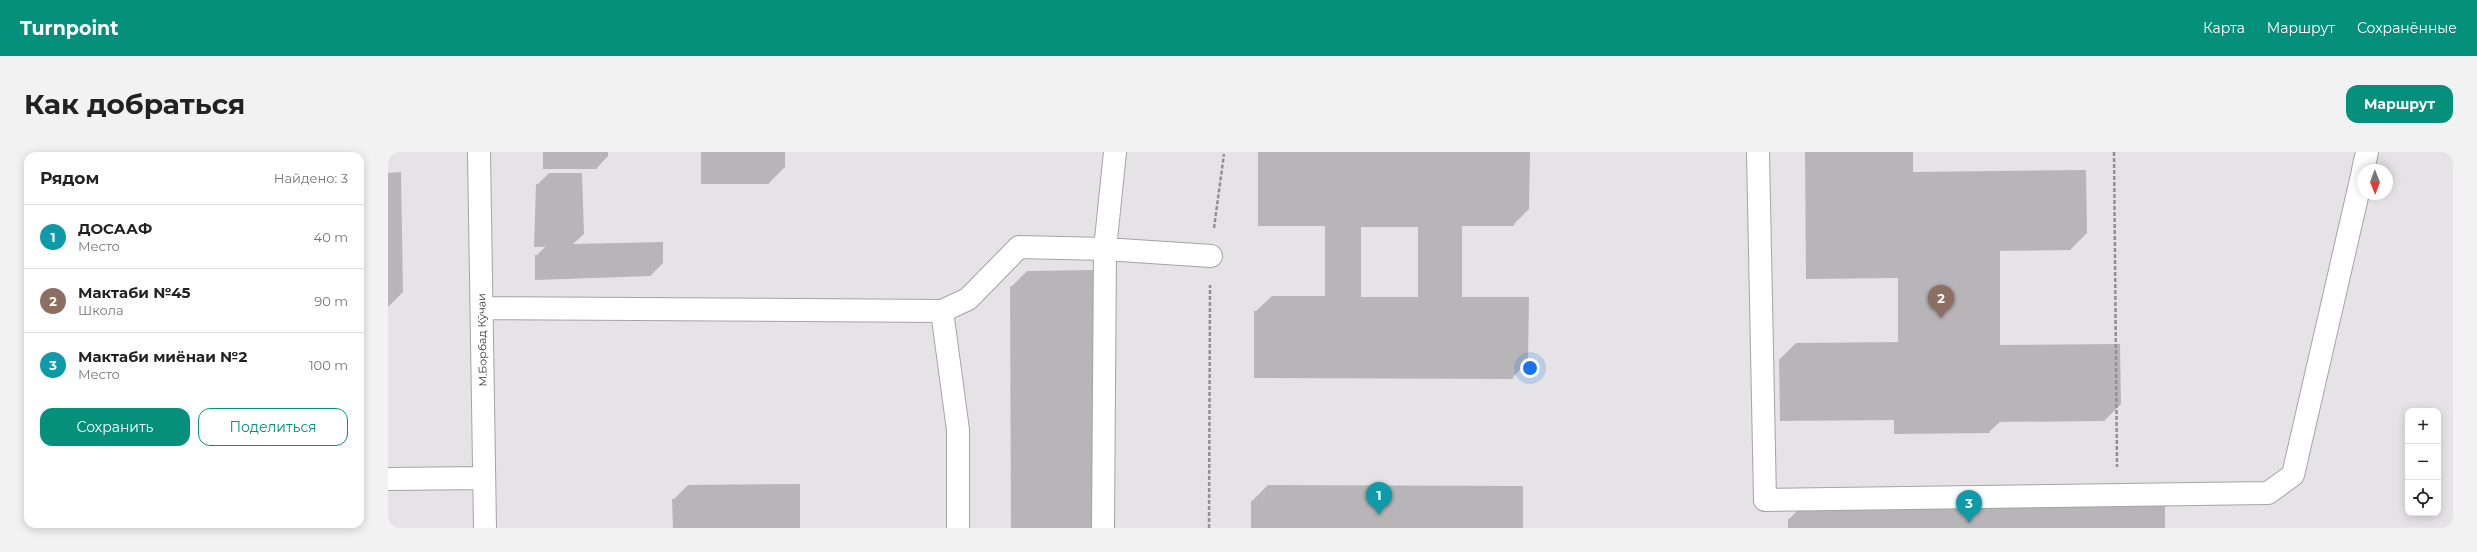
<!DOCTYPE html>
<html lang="ru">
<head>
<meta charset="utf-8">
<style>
  body { margin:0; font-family:Montserrat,sans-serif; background:#f2f2f2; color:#222 }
  .controls { position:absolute; right:12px; bottom:12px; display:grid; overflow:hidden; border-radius:8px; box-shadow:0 2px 10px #0003 }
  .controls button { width:36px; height:36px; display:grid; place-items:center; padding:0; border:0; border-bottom:1px solid #e0e0e0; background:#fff; color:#222; font:20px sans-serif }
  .compass { position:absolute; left:1969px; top:12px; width:36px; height:36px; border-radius:50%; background:#fff; box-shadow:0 2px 10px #0003; rotate:179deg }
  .you { position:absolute; left:1142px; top:216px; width:14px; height:14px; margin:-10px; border:3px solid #fff; border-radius:50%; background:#1a73e8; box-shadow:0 0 0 6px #1a73e833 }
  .badge { display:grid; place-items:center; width:26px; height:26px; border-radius:50%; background:#04907b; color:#fff; font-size:13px; font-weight:700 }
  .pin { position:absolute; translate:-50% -33px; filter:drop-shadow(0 1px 2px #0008) }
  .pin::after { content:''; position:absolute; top:21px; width:14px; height:12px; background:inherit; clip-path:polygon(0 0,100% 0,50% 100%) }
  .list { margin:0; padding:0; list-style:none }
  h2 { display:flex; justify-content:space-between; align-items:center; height:52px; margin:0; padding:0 16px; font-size:17px }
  h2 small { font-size:13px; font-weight:400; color:#767676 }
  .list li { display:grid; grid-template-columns:26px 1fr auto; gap:12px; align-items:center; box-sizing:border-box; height:64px; padding:0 16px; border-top:1px solid #e0e0e0 }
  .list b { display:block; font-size:15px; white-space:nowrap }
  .list p { margin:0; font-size:13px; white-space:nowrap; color:#767676 }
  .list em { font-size:13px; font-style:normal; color:#767676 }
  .actions { display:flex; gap:8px; padding:12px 16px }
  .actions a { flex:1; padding:9px 0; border:1px solid #04907b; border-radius:12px; text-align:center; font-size:14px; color:#04907b }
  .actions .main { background:#04907b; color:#fff }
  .icon { flex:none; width:22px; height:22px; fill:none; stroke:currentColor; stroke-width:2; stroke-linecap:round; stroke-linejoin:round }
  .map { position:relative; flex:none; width:2065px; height:376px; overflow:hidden; border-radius:12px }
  header { display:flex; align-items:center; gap:24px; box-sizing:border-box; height:56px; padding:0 20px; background:#04907b; color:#fff }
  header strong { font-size:19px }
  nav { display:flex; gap:22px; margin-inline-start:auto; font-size:14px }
  .intro { display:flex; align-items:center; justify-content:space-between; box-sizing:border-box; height:96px; padding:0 24px }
  h1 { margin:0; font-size:28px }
  .button { padding:10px 18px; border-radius:12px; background:#04907b; color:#fff; font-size:14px; font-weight:700 }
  main { display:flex; gap:24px; padding:0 24px }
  aside { flex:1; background:#fff; border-radius:12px; box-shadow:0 2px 10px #0003 }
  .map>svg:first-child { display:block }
  .shadow { fill:#0003; fill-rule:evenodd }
  .building { fill:#b8b5b8; fill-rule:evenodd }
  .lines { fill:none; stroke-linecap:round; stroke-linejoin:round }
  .minor-casing { stroke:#a6a3a6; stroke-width:24 }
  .path { stroke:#929092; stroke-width:2.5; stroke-dasharray:4 2; stroke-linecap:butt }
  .minor { stroke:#fff; stroke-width:22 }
  .labels { text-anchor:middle; stroke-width:3.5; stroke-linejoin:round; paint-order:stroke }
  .street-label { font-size:11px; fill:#393839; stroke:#fff }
</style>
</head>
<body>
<header>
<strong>Turnpoint</strong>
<nav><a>Карта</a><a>Маршрут</a><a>Сохранённые</a></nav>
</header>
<div class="intro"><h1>Как добраться</h1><a class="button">Маршрут</a></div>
<main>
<aside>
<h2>Рядом<small>Найдено: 3</small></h2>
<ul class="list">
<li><span class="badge" style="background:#0f9aa8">1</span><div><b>ДОСААФ</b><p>Место</p></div><em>40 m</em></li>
<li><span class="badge" style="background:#8d6e63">2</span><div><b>Мактаби №45</b><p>Школа</p></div><em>90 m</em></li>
<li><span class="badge" style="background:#0f9aa8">3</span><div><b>Мактаби миёнаи №2</b><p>Место</p></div><em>100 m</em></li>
</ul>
<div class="actions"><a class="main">Сохранить</a><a>Поделиться</a></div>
</aside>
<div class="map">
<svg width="2065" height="376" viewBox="0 0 2065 376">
  <rect width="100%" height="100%" fill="#e5e3e5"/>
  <path class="shadow" d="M156,0H220V4L209,16Z
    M314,0H397V15L381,31Z
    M871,0H1142L1141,57L1125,73H1074V145H1141L1140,210L1124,226L867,160L884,144H938V73ZM973,74H1031V145H973Z
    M1418,0H1525V20L1698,18L1699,81L1683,97L1612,98V193L1732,192L1733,252L1717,268L1613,269L1601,280L1507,267L1392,207L1408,191L1511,190V125Z
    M13,20L15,140L0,155V21Z
    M161,21H194L196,82L185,92L275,90V111L263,123L148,126V104L158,94L149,33Z
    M705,118L706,376H624L623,135L639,119Z
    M412,332V376H286L285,348L300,333Z
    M880,333L1135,334V376H864V349Z
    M1777,349V376H1401V367L1417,351Z"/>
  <path class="building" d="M155,0H209V17H155Z
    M313,0H381V32H313Z
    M870,0H1126V74H1059V160H1125V227L866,226V159H937V74H870ZM957,75H1030V161H957Z
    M1417,0H1510V36L1682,34L1683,98L1596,99L1597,208L1716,207L1717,269L1602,270V281L1506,282V268L1392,269L1391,207L1510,206V126L1418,127Z
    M148,32H183L185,94L146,95Z
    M264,101L263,124L147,128V103Z
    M622,134H690V376H623Z
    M398,346V376H285L284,347Z
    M863,349H1120L1119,376H863Z
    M1762,365V376H1400V367Z"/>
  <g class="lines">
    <defs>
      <path id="minor" d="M91,0L97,376
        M1370,0L1377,348L1880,341L1905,323L1975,19
        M1975,18L1979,0
        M94,156L554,159L570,278V376
        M554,159L580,147L631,95L717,97L823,104
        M0,327L96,326
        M715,376L717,97L727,0"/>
    </defs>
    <use href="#minor" class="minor-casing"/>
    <path class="path" d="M1726,0L1729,315
      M826,76L836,2
      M821,376L822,133"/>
    <use href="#minor" class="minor"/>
  </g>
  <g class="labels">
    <g class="street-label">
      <text transform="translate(94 188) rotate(-91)" y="4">М.Борбад Кӯчаи</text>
    </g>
  </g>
</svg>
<div class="controls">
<button>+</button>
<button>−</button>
<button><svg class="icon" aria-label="locate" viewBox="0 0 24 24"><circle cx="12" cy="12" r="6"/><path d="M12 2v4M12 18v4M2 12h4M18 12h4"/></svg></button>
</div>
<svg class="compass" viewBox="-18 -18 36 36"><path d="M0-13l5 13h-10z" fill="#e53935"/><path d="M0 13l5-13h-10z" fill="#767676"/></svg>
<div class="you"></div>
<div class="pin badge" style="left:991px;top:363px;background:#0f9aa8">1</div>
<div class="pin badge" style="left:1553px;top:166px;background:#8d6e63">2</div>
<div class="pin badge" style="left:1581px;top:371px;background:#0f9aa8">3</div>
</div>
</main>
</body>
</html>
